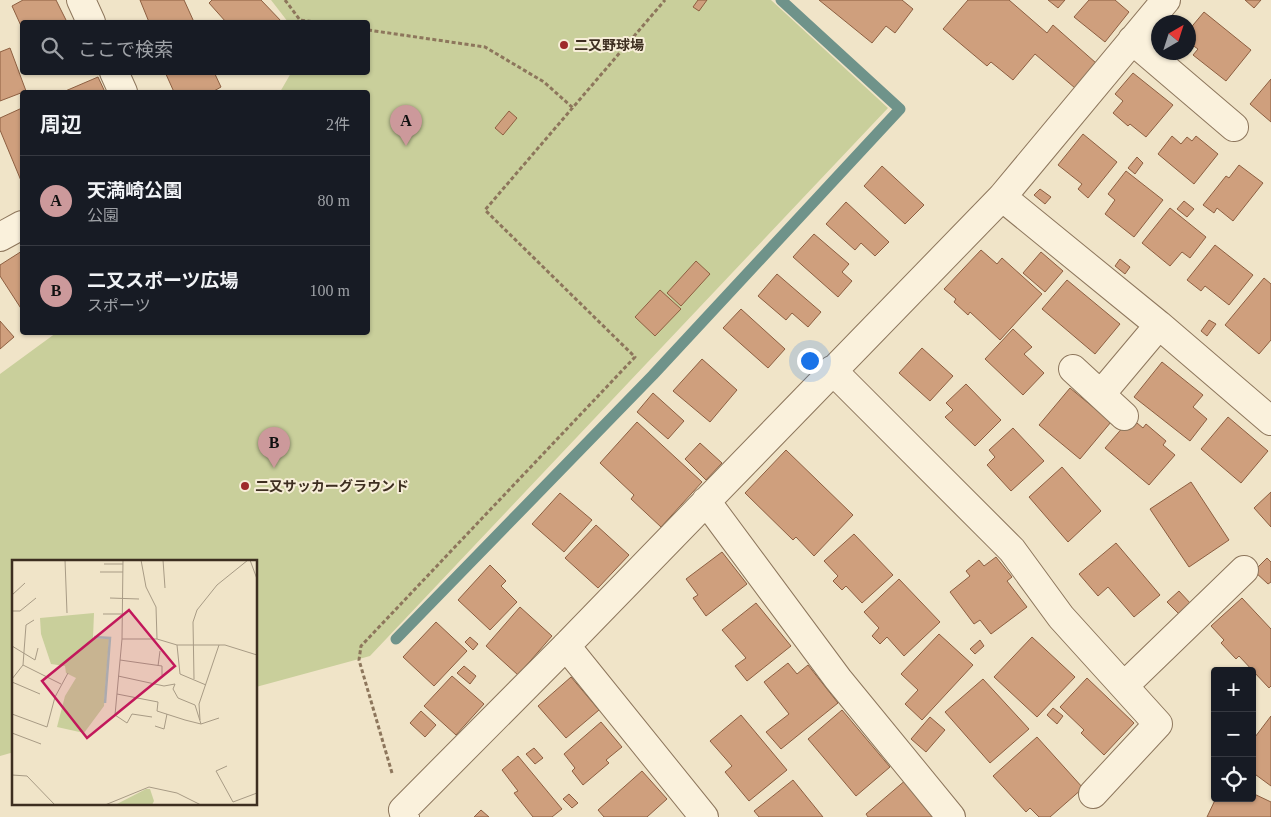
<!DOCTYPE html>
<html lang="ja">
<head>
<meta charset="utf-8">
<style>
  body { margin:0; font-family:"Times New Roman","Noto Sans JP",serif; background:#20242c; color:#f1f3f6 }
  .controls { position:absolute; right:15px; bottom:15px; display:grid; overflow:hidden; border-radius:5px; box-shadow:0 1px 4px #0004 }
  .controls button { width:45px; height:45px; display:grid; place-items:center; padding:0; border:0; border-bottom:1px solid #363941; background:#171b24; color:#f1f3f6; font:25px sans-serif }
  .compass { position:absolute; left:1151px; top:15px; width:45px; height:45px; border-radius:50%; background:#171b24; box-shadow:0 1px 4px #0004; rotate:39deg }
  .you { position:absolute; left:809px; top:360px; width:18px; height:18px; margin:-12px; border:4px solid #fff; border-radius:50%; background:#1a73e8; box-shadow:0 0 0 8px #1a73e833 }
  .badge { display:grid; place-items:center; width:32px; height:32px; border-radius:50%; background:#cc999b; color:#111; font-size:16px; font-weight:700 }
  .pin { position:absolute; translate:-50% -41px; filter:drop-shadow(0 1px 2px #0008) }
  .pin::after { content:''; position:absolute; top:26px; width:18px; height:15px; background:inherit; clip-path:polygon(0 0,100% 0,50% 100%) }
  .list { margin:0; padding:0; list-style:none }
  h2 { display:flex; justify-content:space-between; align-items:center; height:65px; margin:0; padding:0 20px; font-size:21px }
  h2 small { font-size:16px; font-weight:400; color:#9ea1a6 }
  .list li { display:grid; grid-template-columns:32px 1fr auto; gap:15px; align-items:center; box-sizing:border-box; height:90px; padding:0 20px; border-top:1px solid #363941 }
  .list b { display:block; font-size:19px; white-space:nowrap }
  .list p { margin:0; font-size:16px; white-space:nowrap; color:#9ea1a6 }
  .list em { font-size:16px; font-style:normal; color:#9ea1a6 }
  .icon { flex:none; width:28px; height:28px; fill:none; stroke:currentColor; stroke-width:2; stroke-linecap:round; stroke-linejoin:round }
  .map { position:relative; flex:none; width:1271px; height:817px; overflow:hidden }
  .search { position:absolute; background:#171b24; box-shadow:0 1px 4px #0004; left:20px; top:20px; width:350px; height:55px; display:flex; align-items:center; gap:12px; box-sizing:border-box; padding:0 18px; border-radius:5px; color:#9ea1a6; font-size:19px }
  .panel { position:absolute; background:#171b24; box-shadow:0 1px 4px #0004; left:20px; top:90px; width:350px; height:245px; border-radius:5px }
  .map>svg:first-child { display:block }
  .green { fill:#c9cf9b }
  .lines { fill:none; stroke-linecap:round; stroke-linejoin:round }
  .stream { stroke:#6f938a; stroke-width:11 }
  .building { fill:#cf9f7d; stroke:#8d5f41 }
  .street-casing { stroke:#8d765c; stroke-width:30 }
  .path { stroke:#8d765c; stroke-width:3; stroke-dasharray:4 2.5; stroke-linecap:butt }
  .street { stroke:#faf1dc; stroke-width:28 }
  .poi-dot { fill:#9e2a2b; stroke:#f7eed8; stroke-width:2 }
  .labels { text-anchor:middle; stroke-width:4; stroke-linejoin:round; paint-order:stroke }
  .poi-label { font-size:14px; font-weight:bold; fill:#3d2e20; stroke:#f7eed8; text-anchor:start }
  .inset-river { fill:none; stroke:#a9c4bc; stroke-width:2.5 }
  .inset-road { fill:none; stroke:#a89b85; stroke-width:1 }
  .view { fill:#c2185b; fill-opacity:0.15; stroke:#c2185b; stroke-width:2.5 }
  .inset-edge { fill:none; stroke:#3d2e20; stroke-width:2.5 }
</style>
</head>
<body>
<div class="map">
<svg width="1271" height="817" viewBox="0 0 1271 817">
  <rect width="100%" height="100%" fill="#f0e4c8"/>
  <path class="green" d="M271,0H771L888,108L370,656L256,687V561H14V752L0,756V374L56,333L368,332V92H280L291,73L368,72V22H288Z"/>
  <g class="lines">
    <path class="stream" d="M396,639L653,375L900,109L781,0"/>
  </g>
  <path class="building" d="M23,0H56L67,22H22V28L12,6Z
    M140,0H184L194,22H149Z
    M212,0H261L282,22H226L209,3Z
    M698,0H707L699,11L693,7Z
    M819,0H902L913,9L895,33L886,26L872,43Z
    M968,0H1009L1047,33L1053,25L1096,63L1075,88L1035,54L1013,80L991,62L987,66L943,29Z
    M1048,0H1065L1058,8Z
    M1089,0H1115L1129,12L1105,42L1074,17Z
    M1245,0H1261L1254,8Z
    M1204,12L1251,50L1226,81L1193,55L1198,49L1188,42V31Z
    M10,48L26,91L0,101V52Z
    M165,72H214L221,87L214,91L215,92H174Z
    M1133,73L1173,105L1146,137L1130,124L1128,126L1113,113L1123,101L1115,94Z
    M98,77L105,92H63Z
    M1271,79V122L1250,104Z
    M22,108V183L0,130V118Z
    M509,111L517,118L503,135L495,128Z
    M1083,134L1117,162L1088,198L1078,189L1082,184L1058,165Z
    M1172,136L1181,144L1187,137L1192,141L1196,136L1218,154L1194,184L1158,154Z
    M1137,157L1143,163L1135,174L1128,168Z
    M1239,165L1263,183L1233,221L1217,208L1214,213L1203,205L1226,176L1229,178Z
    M882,166L924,205L905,224L864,186Z
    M1126,171L1163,200L1134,237L1105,214L1115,200L1108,194Z
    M1040,189L1051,197L1045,204L1034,195Z
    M1184,201L1194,209L1187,217L1177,209Z
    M846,202L889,242L875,256L861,243L855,250L826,224Z
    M1170,208L1206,237L1190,258L1182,252L1170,266L1142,243Z
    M814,234L849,264L842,272L852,281L838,297L793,257Z
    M1215,245L1253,275L1229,305L1205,286L1201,291L1187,280Z
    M981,250L997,264L1002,258L1042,294L1000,340L970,312L968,315L954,302L956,299L944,289Z
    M22,251V310L0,276V265Z
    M1041,252L1063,271L1045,292L1023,273Z
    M1120,259L1130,267L1125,274L1115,266Z
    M696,261L710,274L681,306L667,293Z
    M777,274L821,312L808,327L792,313L786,320L758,296Z
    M1264,278L1271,284V340L1259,354L1225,325Z
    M1067,280L1120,324L1095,354L1042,309Z
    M660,290L681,309L655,336L635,317Z
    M741,309L785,349L768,368L723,328Z
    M1209,320L1216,324L1207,336L1201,331Z
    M0,321L14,337L0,349Z
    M1013,329L1032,347L1024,354L1044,373L1023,395L985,359Z
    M922,348L953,376L930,401L899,373Z
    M702,359L737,390L710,422L673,391Z
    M1162,362L1203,395L1193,407L1207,419L1190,441L1134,397Z
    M966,384L1001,420L975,446L945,417L953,410L946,403Z
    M1070,388L1111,422L1080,459L1039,425Z
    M653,393L684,421L668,439L637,412Z
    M1228,417L1268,451L1241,483L1201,449Z
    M1131,418L1143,428L1146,424L1166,441L1163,445L1175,455L1149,485L1105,448Z
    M637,422L702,482L661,527L631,499L634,495L600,463Z
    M1013,428L1044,461L1011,491L987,465L995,457L989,450Z
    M700,443L722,463L706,480L685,459Z
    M786,450L853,515L814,556L796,537L793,540L745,493Z
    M1062,467L1101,511L1068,542L1029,497Z
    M1191,482L1229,540L1189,567L1150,509Z
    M1271,492V527L1254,508Z
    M560,493L592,520L564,552L532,524Z
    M596,525L629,555L598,588L565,558Z
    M854,534L893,575L862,603L846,586L842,590L833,581L838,576L824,561Z
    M1116,543L1160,595L1134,617L1108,587L1098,596L1079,574Z
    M722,552L747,584L706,616L693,598L698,595L686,579Z
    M996,557L1012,577L1007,581L1027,607L991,634L980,620L974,624L950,592L970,576L966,571L979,560L984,566Z
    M1267,558L1271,562V582L1268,584L1254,571Z
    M490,565L506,581L501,586L517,602L490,630L458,600Z
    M899,579L940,622L904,656L887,637L880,644L872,636L879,628L864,612Z
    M1179,591L1191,604L1180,615L1167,602Z
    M1242,598L1271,629V686L1269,688L1239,656L1236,659L1221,643L1224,640L1211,626Z
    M756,603L791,646L747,681L735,666L746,658L722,630Z
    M520,607L552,636L518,675L486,646Z
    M436,622L467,651L434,686L403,657Z
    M939,634L973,665L922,720L905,704L918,690L901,674Z
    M470,637L478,644L473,650L465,642Z
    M1032,637L1075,677L1037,717L994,677Z
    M980,640L984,646L975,654L970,649Z
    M788,663L797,674L808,665L838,703L781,749L766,732L789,714L764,682Z
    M464,666L476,676L470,684L457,673Z
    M452,676L484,704L456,735L424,706Z
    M571,677L599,710L566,738L538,706Z
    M1087,678L1134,723L1104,755L1081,733L1084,730L1060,707Z
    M983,679L1029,729L990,763L945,712Z
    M1053,708L1063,716L1057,724L1047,715Z
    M842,710L890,767L856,796L808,739Z
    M421,711L436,725L425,737L410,723Z
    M741,715L787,770L749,801L725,772L732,766L710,741Z
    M1271,716V786L1252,772V741Z
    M930,717L945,730L926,752L911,739Z
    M601,722L622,747L606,760L609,763L583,785L572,771L575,768L564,754Z
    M1037,737L1083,788L1050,817H1039L1030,808L1026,812L993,776Z
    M534,748L543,758L535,764L526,754Z
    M518,756L562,809L552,817H533L514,793L518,791L502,770Z
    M642,771L667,799L647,817H604L598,810Z
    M907,779L934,817H868L866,814Z
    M793,780L823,817H759L754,811Z
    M1252,793L1271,802V817H1207L1216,798H1252Z
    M569,794L578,803L572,808L563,799Z
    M481,810L489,817H474Z"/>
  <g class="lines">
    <defs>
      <path id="street" d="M81,0L91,22
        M1132,40L1234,127
        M114,72L123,92
        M1002,197L1159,325L1271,421
        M0,237L22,225
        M1073,369L1124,416
        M832,370L1012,550L1061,617L1158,724L1093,794
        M1101,394L1159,325
        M706,501L838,679L951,817
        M566,646L704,817
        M1124,686L1244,570
        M405,817L403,810L566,646L1002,197L1166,0"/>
    </defs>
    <use href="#street" class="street-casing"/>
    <path class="path" d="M285,0L300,20L316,22
      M368,30L485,47L544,82L573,108
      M392,773L359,660L361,646L635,357L485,210L665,0"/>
    <use href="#street" class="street"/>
  </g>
  <g class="poi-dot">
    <circle cx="564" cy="45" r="5"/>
    <circle cx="245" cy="486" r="5"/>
  </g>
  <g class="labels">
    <g class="poi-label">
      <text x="574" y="50">二又野球場</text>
      <text x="255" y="491">二又サッカーグラウンド</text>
    </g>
  </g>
  <g transform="translate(12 560)">
    <rect width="245" height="245" fill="#f0e4c8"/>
    <path d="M82,53L81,78L97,79L92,146L72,173L45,167L53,136L64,118L54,113L53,106L39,104L29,74L28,58ZM134,229H138L142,241L140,245H103Z" fill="#c9cf9b"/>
    <path class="inset-river" d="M82,77L98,78L93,143"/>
    <path class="inset-road" d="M53,0L55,53M111,0L110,79L103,155L115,163L120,154L140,157M129,0L134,27L144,47L145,79M151,0L153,28M238,0L245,19M92,4H111M88,12H111M0,35L13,23M98,38L127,39M0,51H8L24,38M91,54H110M110,79H145L165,85H213L245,95M165,85L168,114L194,125M0,86L23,100L26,88M108,100L150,106V115M11,105L49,124M146,106L148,91M106,116L152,126L163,124L161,129L166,138L183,145L189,164M0,119L11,105L14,65L22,60M182,119L181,62L185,50L205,25L236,0M0,122L28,134M105,134L146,142L145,151L173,160L189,164L207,158M0,154L35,167L43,137L56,113M188,160L187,144L207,85M143,166L152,169L155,154M0,173L29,184M215,206L204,211L221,242L245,233M0,215L15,216L43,245M93,245L137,227L165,233L189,245"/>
    <path class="view" d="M117,50L163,106L75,178L30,121Z"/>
    <rect width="245" height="245" class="inset-edge"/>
  </g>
</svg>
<div class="controls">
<button>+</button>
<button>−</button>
<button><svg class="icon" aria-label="locate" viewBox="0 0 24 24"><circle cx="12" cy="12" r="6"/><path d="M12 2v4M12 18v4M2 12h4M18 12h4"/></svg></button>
</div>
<svg class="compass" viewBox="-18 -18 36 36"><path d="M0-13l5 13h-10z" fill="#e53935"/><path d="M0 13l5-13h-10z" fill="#9ea1a6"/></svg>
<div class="you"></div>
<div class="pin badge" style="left:406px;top:146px">A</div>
<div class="pin badge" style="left:274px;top:468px">B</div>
<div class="search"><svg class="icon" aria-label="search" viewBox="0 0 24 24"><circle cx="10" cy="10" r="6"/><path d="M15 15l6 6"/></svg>ここで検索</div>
<section class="panel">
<h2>周辺<small>2件</small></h2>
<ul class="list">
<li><span class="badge">A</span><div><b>天満崎公園</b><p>公園</p></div><em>80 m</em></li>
<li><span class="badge">B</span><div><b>二又スポーツ広場</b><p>スポーツ</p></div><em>100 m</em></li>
</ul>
</section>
</div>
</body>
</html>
